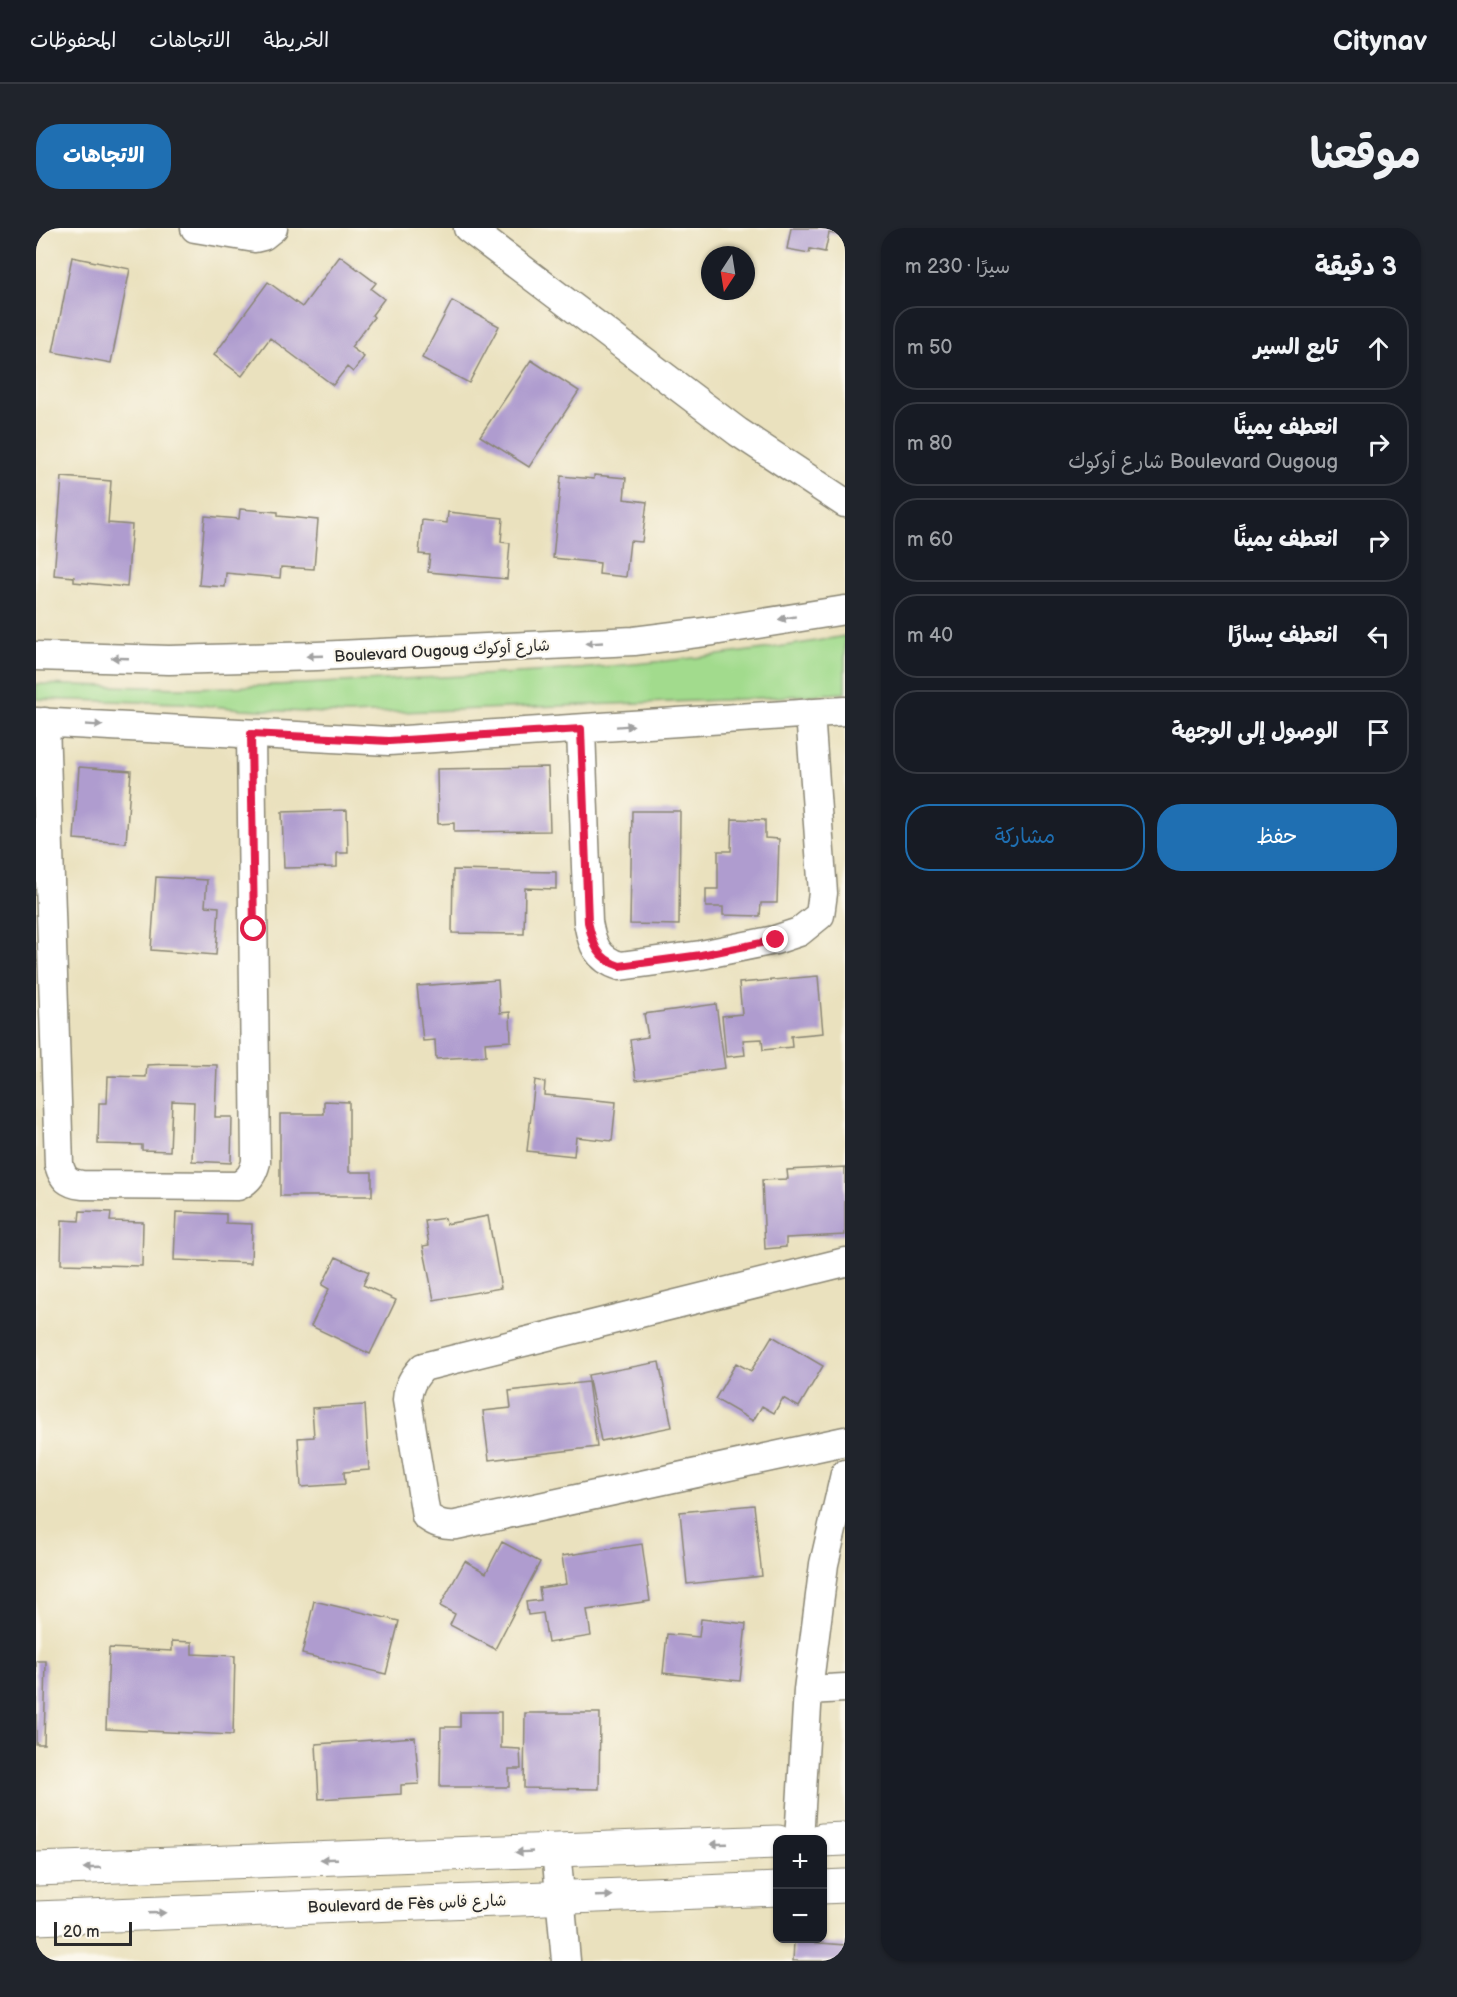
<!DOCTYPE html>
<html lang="ar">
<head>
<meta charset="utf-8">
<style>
  body { margin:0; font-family:"Balsamiq Sans","Playpen Sans Arabic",sans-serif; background:#20242c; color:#f1f3f6; direction:rtl }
  .controls { position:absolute; right:18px; bottom:18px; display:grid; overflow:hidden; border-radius:12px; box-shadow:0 2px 4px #0004 }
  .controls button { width:54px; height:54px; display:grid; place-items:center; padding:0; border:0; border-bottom:2px solid #363941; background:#171b24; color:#f1f3f6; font:30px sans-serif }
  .compass { position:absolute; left:665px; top:18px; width:54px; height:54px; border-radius:50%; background:#171b24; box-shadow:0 2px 4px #0004; rotate:192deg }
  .scale { position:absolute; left:18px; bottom:15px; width:78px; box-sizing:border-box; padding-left:6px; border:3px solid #2b2b2b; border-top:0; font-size:16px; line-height:21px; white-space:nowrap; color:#2b2b2b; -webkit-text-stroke:4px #fbf7ec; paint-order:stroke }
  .stop { position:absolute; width:18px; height:18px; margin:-14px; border:4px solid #e11d48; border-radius:50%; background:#fff }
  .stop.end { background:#e11d48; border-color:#fff; box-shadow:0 2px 6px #0008 }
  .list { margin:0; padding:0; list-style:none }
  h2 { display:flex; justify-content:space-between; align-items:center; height:78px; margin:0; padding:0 24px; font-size:26px }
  h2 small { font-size:20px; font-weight:400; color:#9ea1a6 }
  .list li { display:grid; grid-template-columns:39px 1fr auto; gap:18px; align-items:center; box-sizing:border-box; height:84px; margin:0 12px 12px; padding:0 12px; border:2px solid #363941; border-radius:24px }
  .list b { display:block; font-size:22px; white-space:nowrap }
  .list p { margin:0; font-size:20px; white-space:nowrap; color:#9ea1a6 }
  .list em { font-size:20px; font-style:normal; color:#9ea1a6 }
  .actions { display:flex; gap:12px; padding:18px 24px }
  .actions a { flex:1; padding:14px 0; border:2px solid #1f6fb2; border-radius:24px; text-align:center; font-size:21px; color:#1f6fb2 }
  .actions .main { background:#1f6fb2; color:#fff }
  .icon { flex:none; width:33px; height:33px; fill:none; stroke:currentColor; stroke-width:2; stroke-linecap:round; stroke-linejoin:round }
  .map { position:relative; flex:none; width:809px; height:1733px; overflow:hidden; direction:ltr; border-radius:24px }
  header { display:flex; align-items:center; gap:36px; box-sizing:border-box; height:84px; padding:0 30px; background:#171b24; border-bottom:2px solid #363941 }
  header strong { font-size:28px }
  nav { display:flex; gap:33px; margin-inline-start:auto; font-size:21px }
  .intro { display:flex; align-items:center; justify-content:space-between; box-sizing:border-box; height:144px; padding:0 36px }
  h1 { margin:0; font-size:42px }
  .button { padding:15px 27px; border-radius:24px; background:#1f6fb2; color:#fff; font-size:21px; font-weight:700 }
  main { display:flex; gap:36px; padding:0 36px }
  aside { flex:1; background:#171b24; border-radius:24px; box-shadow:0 2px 4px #0004 }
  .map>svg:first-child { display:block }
  .green { fill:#a2db8d; stroke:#66835c; stroke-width:1.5 }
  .building { fill:#af9ccf }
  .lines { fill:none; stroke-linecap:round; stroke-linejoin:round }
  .street-casing { stroke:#8a8674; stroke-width:31 }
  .secondary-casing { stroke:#8a8674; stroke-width:35 }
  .street { stroke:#fff; stroke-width:28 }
  .secondary { stroke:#fff; stroke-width:33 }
  .oneway { fill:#a0a0a0 }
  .route { stroke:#e11d48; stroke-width:8 }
  .labels { text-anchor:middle; stroke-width:4.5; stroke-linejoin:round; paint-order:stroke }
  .street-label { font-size:16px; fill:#2b2b2b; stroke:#fbf7ec }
</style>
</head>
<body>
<header>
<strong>Citynav</strong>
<nav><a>الخريطة</a><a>الاتجاهات</a><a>المحفوظات</a></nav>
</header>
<div class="intro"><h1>موقعنا</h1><a class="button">الاتجاهات</a></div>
<main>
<aside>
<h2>3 دقيقة<small>سيرًا · 230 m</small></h2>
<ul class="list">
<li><svg class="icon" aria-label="ahead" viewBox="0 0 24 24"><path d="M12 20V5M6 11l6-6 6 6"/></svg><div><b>تابع السير</b></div><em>50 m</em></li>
<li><svg class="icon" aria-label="right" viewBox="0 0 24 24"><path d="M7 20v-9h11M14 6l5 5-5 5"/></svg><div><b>انعطف يمينًا</b><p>Boulevard Ougoug شارع أوكوك</p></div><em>80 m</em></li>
<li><svg class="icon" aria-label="right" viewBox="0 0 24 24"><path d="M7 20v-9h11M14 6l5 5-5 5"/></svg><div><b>انعطف يمينًا</b></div><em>60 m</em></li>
<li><svg class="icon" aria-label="left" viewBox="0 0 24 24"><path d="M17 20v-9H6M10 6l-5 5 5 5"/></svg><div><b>انعطف يسارًا</b></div><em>40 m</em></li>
<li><svg class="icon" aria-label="arrive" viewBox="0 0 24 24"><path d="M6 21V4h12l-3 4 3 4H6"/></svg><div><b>الوصول إلى الوجهة</b></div></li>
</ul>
<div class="actions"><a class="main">حفظ</a><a>مشاركة</a></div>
</aside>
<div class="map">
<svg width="809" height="1733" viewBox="0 0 809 1733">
  <rect width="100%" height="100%" fill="#fbf7ec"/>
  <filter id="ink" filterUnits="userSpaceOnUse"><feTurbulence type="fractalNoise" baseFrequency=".0167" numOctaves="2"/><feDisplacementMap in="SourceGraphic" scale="12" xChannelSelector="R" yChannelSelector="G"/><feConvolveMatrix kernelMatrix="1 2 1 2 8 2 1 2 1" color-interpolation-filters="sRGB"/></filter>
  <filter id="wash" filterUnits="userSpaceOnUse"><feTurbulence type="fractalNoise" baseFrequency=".008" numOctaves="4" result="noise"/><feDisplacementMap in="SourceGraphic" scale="24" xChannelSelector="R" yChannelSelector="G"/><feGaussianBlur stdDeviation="1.35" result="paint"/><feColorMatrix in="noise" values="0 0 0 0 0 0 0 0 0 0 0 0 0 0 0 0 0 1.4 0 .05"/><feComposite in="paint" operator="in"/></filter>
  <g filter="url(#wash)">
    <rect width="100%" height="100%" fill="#eae1be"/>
    <path class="green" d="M809,408V465L686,472L311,486L206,481L145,475L0,471V456L145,460L196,459C401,449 607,445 809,408Z"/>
    <g id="blocks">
      <path class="building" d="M755,0H809V8L793,5L789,24L774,21L773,25L751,21Z
        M304,28L340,55L335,61L348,71L336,87L338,89L315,119L328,129L317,144L311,139L297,157L234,110L206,148L178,127L232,54L266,79Z
        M36,29L94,41L75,135L17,124Z
        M416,73L463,98L433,155L386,130Z
        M495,132L543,163L493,239L444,208Z
        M558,247L590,250L588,271L611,274L606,314L594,313L590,349L563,346L564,335L517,330L525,248L558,251Z
        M26,249L75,253L72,295L96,297L91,359L38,354V349L18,347Z
        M204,281L242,284V288L282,292L278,341L245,339L244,350L190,345L189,359L163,357L169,288L203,291Z
        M412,284L467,290L465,314L474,315L471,351L392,344L394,327L383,326L386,292L411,295Z
        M43,539L95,543L90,615L38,611Z
        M512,539L514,603L418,604V595L402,596L401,541Z
        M311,582L312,625H301V639L248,640L246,584Z
        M596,583H644L643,697L594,696Z
        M696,591L729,592V610L743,611L741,675H725L724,688L687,687V679H670V661H682V623H695Z
        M417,642L520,644V661L489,660L488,706L416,705Z
        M120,649L171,652L169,678L183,679L180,727L115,722Z
        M782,748L787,805L755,808L756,819L727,822L726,811L707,812L709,827L690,829L686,788L706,786L703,755Z
        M462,752L464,785L474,784L475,813L449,815L450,828L400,831L399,812L387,813L381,758Z
        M680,776L689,840L600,852L594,812L612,809L608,786Z
        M133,836L181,837L179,889H196L195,935L156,933L158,874L136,873L134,923L106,922V917L62,916L63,875H71L72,848L110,849L111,837Z
        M499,852L509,854L508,867L580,874L576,913L540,909L538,928L491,923Z
        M288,873L313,874V944H336V968H244V886H288Z
        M809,939V1007L750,1010V1019L729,1021L726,952L752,951L751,942Z
        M44,983L75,984L74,993L107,994L106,1038L25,1036L26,992L43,993Z
        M140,984L190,986V995L216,996L215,1035L138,1032Z
        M452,988L465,1060L398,1072L387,1018L393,1017L389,993L409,990L410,996Z
        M300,1029L333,1044L327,1057L360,1072L334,1126L275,1098L293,1061L286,1057Z
        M736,1108L787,1138L763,1179L747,1170L738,1185L726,1178L717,1193L679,1171L700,1135L715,1143Z
        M623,1134L636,1199L565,1213L552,1147Z
        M552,1154L561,1219L453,1232L447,1183L475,1180L473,1163Z
        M329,1177L333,1242L308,1244L309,1256L265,1259L262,1210L278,1209L276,1180Z
        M718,1277L726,1348L651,1356L644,1284Z
        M466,1314L504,1334L459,1421L414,1397L419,1386L404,1378L429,1333L450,1345Z
        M606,1316L614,1373L551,1382L555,1408L512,1415L507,1385L492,1387L490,1374L505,1372L503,1360L530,1356L526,1328Z
        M278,1373L363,1393L350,1446L266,1426Z
        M665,1391L710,1396L704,1453L627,1445L631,1406L663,1409Z
        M136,1413L156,1414V1426L199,1428L197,1507L70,1501L73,1420L136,1423Z
        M0,1433H10L8,1516H0Z
        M424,1484H465V1520L484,1521L485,1541H473V1559H404L405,1499H424Z
        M489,1485H564L563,1561L488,1560Z
        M379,1509L383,1556L365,1557V1566L283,1571L280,1516Z
        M758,1713L809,1717V1733H757Z"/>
    </g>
  </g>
  <g filter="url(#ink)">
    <use href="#blocks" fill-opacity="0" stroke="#8a8674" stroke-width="1.5"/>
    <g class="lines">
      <defs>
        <path id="street" d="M159,0L219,10L227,8L237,0
          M432,0L702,204L809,275
          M0,428L133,432L281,428L598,413L677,403L809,382
          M0,494L353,513L809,483
          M9,494L23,937C27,951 32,955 46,957L202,958C213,952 217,946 220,934L215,506
          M545,501L552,694C556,716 561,731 584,738L665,727L739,712L763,704L784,687L787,665L774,485
          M809,1034L387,1139C377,1150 372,1158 371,1172L390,1288C400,1295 407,1298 420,1297L809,1213
          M772,1462L809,1460
          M763,1612L772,1462L788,1336L809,1246
          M520,1622L530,1733"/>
        <path id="secondary" d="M786,1612L809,1611
          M0,1641L742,1614
          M786,1659L809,1658
          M0,1690L742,1661"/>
      </defs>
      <use href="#street" class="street-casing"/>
      <use href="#secondary" class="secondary-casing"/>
      <use href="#street" class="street"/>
      <use href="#secondary" class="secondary"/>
    </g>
    <defs><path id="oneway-solid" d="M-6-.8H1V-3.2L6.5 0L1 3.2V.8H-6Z" transform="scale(1.5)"/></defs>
    <g class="oneway">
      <use href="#oneway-solid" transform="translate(751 390) rotate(170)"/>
      <use href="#oneway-solid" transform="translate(558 415) rotate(177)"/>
      <use href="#oneway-solid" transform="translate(279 428) rotate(178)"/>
      <use href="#oneway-solid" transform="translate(84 430) rotate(-178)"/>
      <use href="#oneway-solid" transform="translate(58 497) rotate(3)"/>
      <use href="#oneway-solid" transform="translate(589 498) rotate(-4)"/>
      <use href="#oneway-solid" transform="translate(683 1616) rotate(178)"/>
      <use href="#oneway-solid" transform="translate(488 1624) rotate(177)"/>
      <use href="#oneway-solid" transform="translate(293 1631) rotate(178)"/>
      <use href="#oneway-solid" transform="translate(56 1640) rotate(178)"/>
      <use href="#oneway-solid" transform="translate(568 1668) rotate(-2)"/>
      <use href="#oneway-solid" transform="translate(121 1685) rotate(-2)"/>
    </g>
  </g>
  <g class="lines" filter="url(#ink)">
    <path class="route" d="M218,701L215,506L353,513L545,501L552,694C557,716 561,731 584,738L665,727L740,712"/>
  </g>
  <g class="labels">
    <g class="street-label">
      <text transform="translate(406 422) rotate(-3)" y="6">Boulevard Ougoug شارع أوكوك</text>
      <text transform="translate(371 1675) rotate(-2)" y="6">Boulevard de Fès شارع فاس</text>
    </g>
  </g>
</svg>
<div class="controls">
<button>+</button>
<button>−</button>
</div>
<svg class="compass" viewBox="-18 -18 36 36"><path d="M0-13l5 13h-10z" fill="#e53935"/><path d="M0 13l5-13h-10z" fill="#9ea1a6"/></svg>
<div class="scale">20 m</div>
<div class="stop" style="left:218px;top:701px"></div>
<div class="stop end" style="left:740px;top:712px"></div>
</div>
</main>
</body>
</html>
